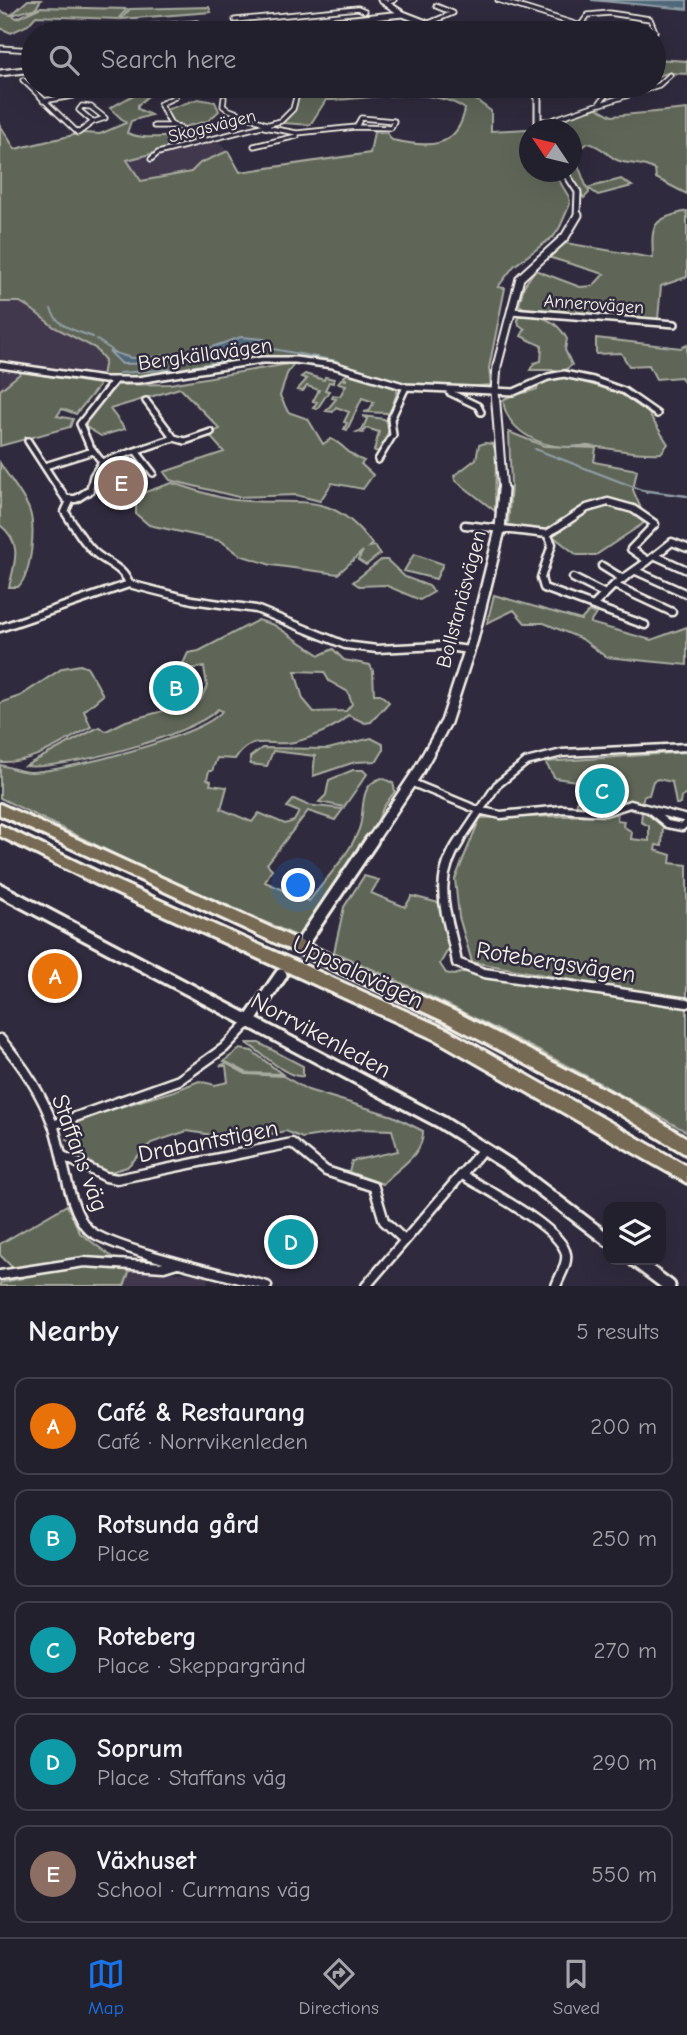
<!DOCTYPE html>
<html lang="en">
<head>
<meta charset="utf-8">
<style>
  body { margin:0; font-family:"Comic Neue",sans-serif; background:#2b2836; color:#f1f3f6 }
  .controls { position:absolute; right:21px; bottom:21px; display:grid; overflow:hidden; border-radius:14px; box-shadow:0 7px 28px #0002 }
  .controls button { width:63px; height:63px; display:grid; place-items:center; padding:0; border:0; border-bottom:2px solid #403e4a; background:#23202e; color:#f1f3f6; font:35px sans-serif }
  .compass { position:absolute; left:519px; top:119px; width:63px; height:63px; border-radius:50%; background:#23202e; box-shadow:0 7px 28px #0002; rotate:305deg }
  .you { position:absolute; left:299px; top:886px; width:24px; height:24px; margin:-18px; border:5px solid #fff; border-radius:50%; background:#1a73e8; box-shadow:0 0 0 10px #1a73e833 }
  .badge { display:grid; place-items:center; width:46px; height:46px; border-radius:50%; background:#1a73e8; color:#fff; font-size:23px; font-weight:700 }
  .pin { position:absolute; translate:-50% -50%; border:4px solid #fff; box-shadow:0 2px 7px #0006 }
  .list { margin:0; padding:0; list-style:none }
  h2 { display:flex; justify-content:space-between; align-items:center; height:91px; margin:0; padding:0 28px; font-size:30px }
  h2 small { font-size:23px; font-weight:400; color:#a3a3aa }
  .list li { display:grid; grid-template-columns:46px 1fr auto; gap:21px; align-items:center; box-sizing:border-box; height:98px; margin:0 14px 14px; padding:0 14px; border:2px solid #403e4a; border-radius:14px }
  .list b { display:block; font-size:26px; white-space:nowrap }
  .list p { margin:0; font-size:23px; white-space:nowrap; color:#a3a3aa }
  .list em { font-size:23px; font-style:normal; color:#a3a3aa }
  .icon { flex:none; width:38px; height:38px; fill:none; stroke:currentColor; stroke-width:2; stroke-linecap:round; stroke-linejoin:round }
  .map { position:relative; flex:none; width:687px; height:1286px; overflow:hidden }
  .search { position:absolute; background:#23202e; box-shadow:0 7px 28px #0002; left:21px; right:21px; top:21px; height:77px; display:flex; align-items:center; gap:18px; box-sizing:border-box; padding:0 24px; border-radius:38px; color:#a3a3aa; font-size:26px }
  .sheet { height:651px; background:#23202e }
  nav { display:flex; justify-content:space-around; align-items:center; box-sizing:border-box; height:98px; border-top:2px solid #403e4a; background:#23202e; font-size:19px; color:#a3a3aa }
  nav a { display:grid; justify-items:center; gap:4px }
  nav .on { color:#1a73e8 }
  .map>svg:first-child { display:block }
  .built { fill:#42394e }
  .green { fill:#5f6659; stroke:#aaaca0; stroke-width:2; fill-rule:evenodd }
  .water { fill:#4f677a; stroke:#919ea6; stroke-width:2 }
  .lines { fill:none; stroke-linecap:round; stroke-linejoin:round }
  .stream-far1 { stroke:#919ea6; stroke-width:2 }
  .stream { stroke:#919ea6; stroke-width:2.5 }
  .secondary-tunnel { stroke:#4d4857; stroke-width:11; stroke-dasharray:11 5; stroke-linecap:butt }
  .street-far3-casing { stroke:#f4f1e8; stroke-width:7 }
  .street-far2-casing { stroke:#f4f1e8; stroke-width:10 }
  .street-far1-casing { stroke:#f4f1e8; stroke-width:11 }
  .street-casing { stroke:#f4f1e8; stroke-width:13 }
  .secondary-far3-casing { stroke:#f4f1e8; stroke-width:9 }
  .secondary-far2-casing { stroke:#f4f1e8; stroke-width:11 }
  .secondary-far1-casing { stroke:#f4f1e8; stroke-width:14 }
  .secondary-casing { stroke:#f4f1e8; stroke-width:17 }
  .highway-casing { stroke:#f4f1e8; stroke-width:6 }
  .street-far3 { stroke:#2f2a3d; stroke-width:3.5 }
  .street-far2 { stroke:#2f2a3d; stroke-width:5 }
  .street-far1 { stroke:#2f2a3d; stroke-width:6 }
  .street { stroke:#2f2a3d; stroke-width:8 }
  .secondary-far3 { stroke:#2f2a3d; stroke-width:5 }
  .secondary-far2 { stroke:#2f2a3d; stroke-width:7 }
  .secondary-far1 { stroke:#2f2a3d; stroke-width:9 }
  .secondary { stroke:#2f2a3d; stroke-width:11 }
  .highway { fill:#766a55; fill-rule:evenodd }
  .labels { text-anchor:middle; stroke-width:5; stroke-linejoin:round; paint-order:stroke }
  .far-street-label { font-size:18px; fill:#f4f1e8; stroke:#2f2a3d }
  .street-label { font-size:21px; fill:#f4f1e8; stroke:#2f2a3d }
  .near-street-label { font-size:24px; fill:#f4f1e8; stroke:#2f2a3d }
</style>
</head>
<body>
<div class="map">
<svg width="687" height="1286" viewBox="0 0 687 1286">
  <rect width="100%" height="100%" fill="#2f2a3d"/>
  <filter id="ink" filterUnits="userSpaceOnUse"><feTurbulence type="fractalNoise" baseFrequency=".0143" numOctaves="2"/><feDisplacementMap in="SourceGraphic" scale="14" xChannelSelector="R" yChannelSelector="G"/><feConvolveMatrix kernelMatrix="1 2 1 2 8 2 1 2 1" color-interpolation-filters="sRGB"/></filter>
  <g filter="url(#ink)">
    <path class="built" d="M216,139L228,151L200,163L191,172L173,177L140,181L127,160Z
      M0,302H20L54,327L95,348L105,360L102,376L27,367L0,390Z
      M130,1270L151,1271L208,1275L207,1286H124Z"/>
    <path class="green" d="M28,0H41L36,8L12,15L17,18L41,7L127,9L118,19L36,16L28,25L11,33L0,28V11L11,15Z
      M209,7L211,12L121,19L130,9Z
      M655,59L687,61V74L668,73L654,77V69L658,67Z
      M150,86L170,87L148,96L138,105V109L151,115L131,121L127,133C153,144 182,129 203,141L127,160L141,181L191,172L200,163L228,151L240,172L370,153L374,132L387,133L392,140C426,147 457,151 465,109C430,84 368,100 326,100L310,125L282,123L295,109L303,86L331,89L367,86H440L454,96L472,97L491,111V131L527,129L530,172H554L569,197L570,204L560,227L554,236L514,266L498,287L505,288L489,368L491,385L454,388L415,386L281,358C221,359 163,384 102,376L105,360L95,348L54,327L30,308L20,302H0V125L15,149L82,133L100,134L126,123L110,108Z
      M198,99L215,102L219,111L208,121L180,128L172,123L165,110Z
      M597,108L612,116L687,109V194L656,178L655,170C641,161 631,166 617,160C605,154 602,146 588,143L583,147L572,144V130L542,129L541,123Z
      M572,165H578L587,188L621,179L632,186L598,195L588,188L589,193L584,198L566,172H572Z
      M687,211V277L661,286L658,319L526,309L519,305L524,286L535,270L580,287L593,286L604,274L548,257L566,243L653,258C651,223 652,220 687,211Z
      M517,316C540,314 556,319 567,339L565,350L572,365L565,370H530L534,363L541,361L542,346L521,336L525,329L519,325Z
      M596,338L681,348L687,345V388L681,377L656,379L649,365L629,366L621,353L596,354Z
      M294,363L287,374L280,396L288,412L308,419L323,444L331,439C345,445 347,455 364,461L361,464L373,475L363,489L332,483L320,501L296,495L238,497L170,480L164,472L224,452L208,434L220,429L180,388L110,409L125,429L101,436L86,427L87,418L117,385L170,384Z
      M22,372L98,384L99,386L76,414L62,409L57,416L73,419L70,427L0,446V390Z
      M305,374L324,380L325,377L334,379L333,383L329,382L325,390L329,391L317,409L313,408L317,402L313,401L319,390L307,386L303,391L297,390L307,379L301,377Z
      M348,374L398,389L389,417L387,413L364,412L369,411L374,402L362,398L347,430L344,429L347,423L344,422L349,412L336,407L333,412L326,411L336,399L332,398L333,395L340,396L346,385L338,383L341,379L347,380L343,377Z
      M561,376L630,395L645,408L668,444L661,453C637,455 613,448 589,446C582,445 575,447 567,447C539,447 506,430 503,400C511,394 527,393 537,389L541,381Z
      M363,416L384,419L391,425L380,452L374,451L379,432L366,428L363,433L357,432L362,430L367,419Z
      M509,432L544,446L596,448L594,462L637,470L633,490L642,511L616,501L597,503L630,511L644,523L596,555H577L545,530L508,525L511,486Z
      M485,443L493,444L496,453L495,511L455,480L454,476L476,459L479,445Z
      M0,463C9,478 22,493 29,509C36,527 32,573 18,587H9C15,562 23,543 0,525Z
      M172,483C192,488 214,498 235,500C295,507 330,486 372,544L369,547L375,546L380,554L366,565L358,560L363,551L338,574L271,565L240,555L221,541L149,525L136,514V495Z
      M414,554L443,564L436,579L404,571Z
      M381,560H387L405,577L429,586L434,592L420,600L385,585L359,586L353,582Z
      M494,595L581,620L589,611L596,614L590,623L651,640L687,627V665L606,657L582,639L544,623H525L514,610L487,623Z
      M258,620L274,625L320,655L333,649L344,660L370,665L373,671L374,694H380L389,702L371,722L365,723L348,715C337,728 305,741 288,743C267,745 249,735 235,759L217,758L212,771H209L207,779L211,781L210,785L227,787L221,809L252,822L259,813L285,824L294,821L299,812L287,807L294,799L307,805L343,809L335,820L308,811L267,864L272,869L265,882L309,901C325,880 350,854 359,829C366,811 357,785 382,778L393,783L395,791L383,808L375,827L299,937L139,866L0,798V765C11,767 21,773 32,772C65,771 204,736 222,711L218,709C194,735 60,771 25,766L99,727L106,731L126,721L200,701L207,686L204,667L180,670L188,653L199,651ZM295,671L324,672L329,681L348,692L352,704L346,711L314,712L303,699Z
      M80,665L88,668L103,695L84,711L91,727C63,742 32,764 0,762V703L20,696L63,668Z
      M371,738L383,744V751L377,761L355,762L313,776L315,756L273,751L267,766L250,764V757L262,748L328,749Z
      M687,752V794L681,797L680,804H676L672,782L658,779L653,781L649,795L644,796L642,802C619,798 601,808 577,806V781L555,778L545,762Z
      M353,770H363L367,774L344,807L319,802L326,795L329,780Z
      M632,807L648,810L663,825L662,846L656,845L655,850L671,855L670,863L687,865V1000L472,962L459,917L455,879L480,818L607,815L618,810L617,820L624,821L623,826L632,832L631,839L649,841V826L641,822L642,812L631,810Z
      M364,876L379,880L371,893L405,907L412,896L439,903L450,946L440,964L446,973L454,975L467,971L687,1007V1132C572,1066 456,1006 334,952L344,907Z
      M246,1043H259L303,1066V1076C286,1079 261,1051 246,1043Z
      M240,1049L252,1051L282,1074L247,1073L224,1061Z
      M226,1063L246,1074L283,1076L308,1090L393,1116L423,1131C424,1155 397,1168 383,1184L349,1172L352,1161L398,1151L392,1130L359,1129L302,1138L286,1131L231,1142L212,1135L187,1131L151,1143L127,1167L107,1173L93,1165L67,1139L79,1120L86,1117L174,1091L199,1081L215,1085L228,1082L226,1066H220Z
      M67,1205L80,1233L130,1270L124,1286H0V1283L23,1278L0,1255V1244Z"/>
    <path class="water" d="M591,0H687V9Z
      M241,337L264,339L270,345L162,363L122,364L109,351L131,358L155,357L209,348Z"/>
    <g class="lines">
      <path class="stream-far1" d="M51,309C58,328 75,330 93,337
        M97,340L112,350
        M273,349L337,361
        M119,373L177,369L264,354
        M535,449L647,492"/>
      <path class="stream" d="M641,490L687,496"/>
      <path class="secondary-tunnel" d="M285,969L302,943"/>
      <defs>
        <path id="street-far3" d="M498,0L604,33
          M386,3L394,0
          M235,20L358,8L365,11
          M429,23L453,13L436,6
          M45,26L101,30
          M580,26L588,15L609,13L650,19L655,31
          M99,33L101,30L197,23
          M363,33L402,30
          M465,33H490
          M0,48L33,50
          M23,80L78,133L93,122
          M466,86L471,89L514,87
          M226,90L230,86
          M175,97L160,104L171,124L207,141
          M224,98L223,106L227,109L269,125
          M43,101L73,96L77,92L67,88L54,92L59,96
          M601,104L659,85L670,75
          M82,106L91,107L105,118L93,122L79,110Z
          M361,118L394,121L391,128L356,127Z
          M538,121H549L599,104L612,86
          M154,126H174
          M264,127L297,133L356,127
          M254,146L297,136
          M151,159L158,153L281,121L293,109L299,86"/>
        <path id="street-far2" d="M511,311L675,324
          M0,365L104,380H138L262,360H295L333,365L406,387L514,392L548,377L564,374L593,380L624,391L657,414
          M449,392L478,406L481,412
          M174,438L185,441L211,432
          M28,441L61,492
          M136,451L153,473
          M378,460L393,435L391,419L406,387
          M102,462L174,438L146,401
          M45,466L93,451
          M89,492L93,476L102,462L89,445L80,424L115,380"/>
        <path id="street-far1" d="M60,490L66,499H76L90,490
          M70,501L65,512C74,525 81,539 92,550C104,563 123,566 129,584L192,600L256,609L345,645L377,649L440,646L469,650
          M465,525L547,534L587,508L608,502L633,509L655,524L631,549L648,561L614,585L594,605
          M547,534L552,544L541,578L544,588L645,625
          M656,556L687,570
          M648,561L672,542L687,548
          M602,566L623,579
          M636,571L687,594
          M573,578L605,594
          M614,585L672,612
          M0,628L129,584
          M410,782L478,810L501,815L563,809L605,812L630,804L687,819
          M650,810L667,824L682,827L687,822
          M459,842L497,785L526,762L562,753L687,747"/>
        <path id="street" d="M460,840C429,886 449,914 457,963L484,973L687,1003
          M0,1039C23,1065 41,1092 53,1125C63,1151 68,1212 89,1230C110,1249 232,1276 267,1286
          M53,1125L179,1080L224,1048L248,1023
          M63,1156L106,1177L117,1179L292,1143L326,1171L374,1187L384,1221L403,1239
          M461,1174C484,1189 561,1227 566,1254C568,1264 559,1277 556,1286
          M0,1275L84,1262L164,1267L177,1263
          M366,1286L484,1148"/>
        <path id="secondary-far3" d="M381,0L403,14L452,33
          M215,33L403,14
          M0,73L33,69
          M532,86L538,99V130
          M565,172L578,192L577,217"/>
        <path id="secondary-far2" d="M503,492L495,392L497,366L520,278L565,237L578,215"/>
        <path id="secondary-far1" d="M371,842L419,770L446,722L473,639L500,530L503,490"/>
        <path id="secondary" d="M0,890L441,1122L509,1165L608,1240
          M305,939L372,840
          M248,1023L281,975
          M634,1260L669,1286"/>
        <path id="highway" d="M0,804L458,1013L625,1100L687,1138V1155L613,1110L448,1023L0,815Z
          M0,825L108,877L448,1030L687,1166V1183L436,1040L98,885L0,836Z"/>
      </defs>
      <use href="#street-far3" class="street-far3-casing"/>
      <use href="#street-far2" class="street-far2-casing"/>
      <use href="#street-far1" class="street-far1-casing"/>
      <use href="#street" class="street-casing"/>
      <use href="#secondary-far3" class="secondary-far3-casing"/>
      <use href="#secondary-far2" class="secondary-far2-casing"/>
      <use href="#secondary-far1" class="secondary-far1-casing"/>
      <use href="#secondary" class="secondary-casing"/>
      <use href="#highway" class="highway-casing"/>
      <use href="#street-far3" class="street-far3"/>
      <use href="#street-far2" class="street-far2"/>
      <use href="#street-far1" class="street-far1"/>
      <use href="#street" class="street"/>
      <use href="#secondary-far3" class="secondary-far3"/>
      <use href="#secondary-far2" class="secondary-far2"/>
      <use href="#secondary-far1" class="secondary-far1"/>
      <use href="#secondary" class="secondary"/>
      <use href="#highway" class="highway"/>
    </g>
  </g>
  <g class="labels">
    <g class="far-street-label">
      <text transform="translate(212 126) rotate(-14)" y="6">Skogsvägen</text>
      <text transform="translate(594 304) rotate(4)" y="6">Annerovägen</text>
    </g>
    <g class="street-label">
      <text transform="translate(205 354) rotate(-8)" y="7">Bergkällavägen</text>
      <text transform="translate(461 599) rotate(-75)" y="7">Bollstanäsvägen</text>
    </g>
    <g class="near-street-label">
      <text transform="translate(556 962) rotate(9)" y="8">Rotebergsvägen</text>
      <text transform="translate(358 972) rotate(25)" y="8">Uppsalavägen</text>
      <text transform="translate(321 1035) rotate(28)" y="8">Norrvikenleden</text>
      <text transform="translate(208 1141) rotate(-11)" y="8">Drabantstigen</text>
      <text transform="translate(80 1153) rotate(70)" y="8">Staffans väg</text>
    </g>
  </g>
</svg>
<div class="controls">
<button><svg class="icon" aria-label="layers" viewBox="0 0 24 24"><path d="M12 4l9 5-9 5-9-5zM3 14l9 5 9-5"/></svg></button>
</div>
<svg class="compass" viewBox="-18 -18 36 36"><path d="M0-13l5 13h-10z" fill="#e53935"/><path d="M0 13l5-13h-10z" fill="#a3a3aa"/></svg>
<div class="you"></div>
<div class="pin badge" style="left:55px;top:976px;background:#e8710a">A</div>
<div class="pin badge" style="left:176px;top:688px;background:#0f9aa8">B</div>
<div class="pin badge" style="left:602px;top:791px;background:#0f9aa8">C</div>
<div class="pin badge" style="left:291px;top:1242px;background:#0f9aa8">D</div>
<div class="pin badge" style="left:121px;top:483px;background:#8d6e63">E</div>
<div class="search"><svg class="icon" aria-label="search" viewBox="0 0 24 24"><circle cx="10" cy="10" r="6"/><path d="M15 15l6 6"/></svg>Search here</div>
</div>
<section class="sheet">
<h2>Nearby<small>5 results</small></h2>
<ul class="list">
<li><span class="badge" style="background:#e8710a">A</span><div><b>Café &amp; Restaurang</b><p>Café · Norrvikenleden</p></div><em>200 m</em></li>
<li><span class="badge" style="background:#0f9aa8">B</span><div><b>Rotsunda gård</b><p>Place</p></div><em>250 m</em></li>
<li><span class="badge" style="background:#0f9aa8">C</span><div><b>Roteberg</b><p>Place · Skeppargränd</p></div><em>270 m</em></li>
<li><span class="badge" style="background:#0f9aa8">D</span><div><b>Soprum</b><p>Place · Staffans väg</p></div><em>290 m</em></li>
<li><span class="badge" style="background:#8d6e63">E</span><div><b>Växhuset</b><p>School · Curmans väg</p></div><em>550 m</em></li>
</ul>
</section>
<nav>
<a class="on"><svg class="icon" aria-label="map" viewBox="0 0 24 24"><path d="M3 6l6-2 6 2 6-2v14l-6 2-6-2-6 2zM9 4v14M15 6v14"/></svg>Map</a>
<a><svg class="icon" aria-label="directions" viewBox="0 0 24 24"><path d="M12 3l9 9-9 9-9-9zM9 14v-3h6M13 9l2 2-2 2"/></svg>Directions</a>
<a><svg class="icon" aria-label="saved" viewBox="0 0 24 24"><path d="M7 4h10v16l-5-4-5 4z"/></svg>Saved</a>
</nav>
</body>
</html>
